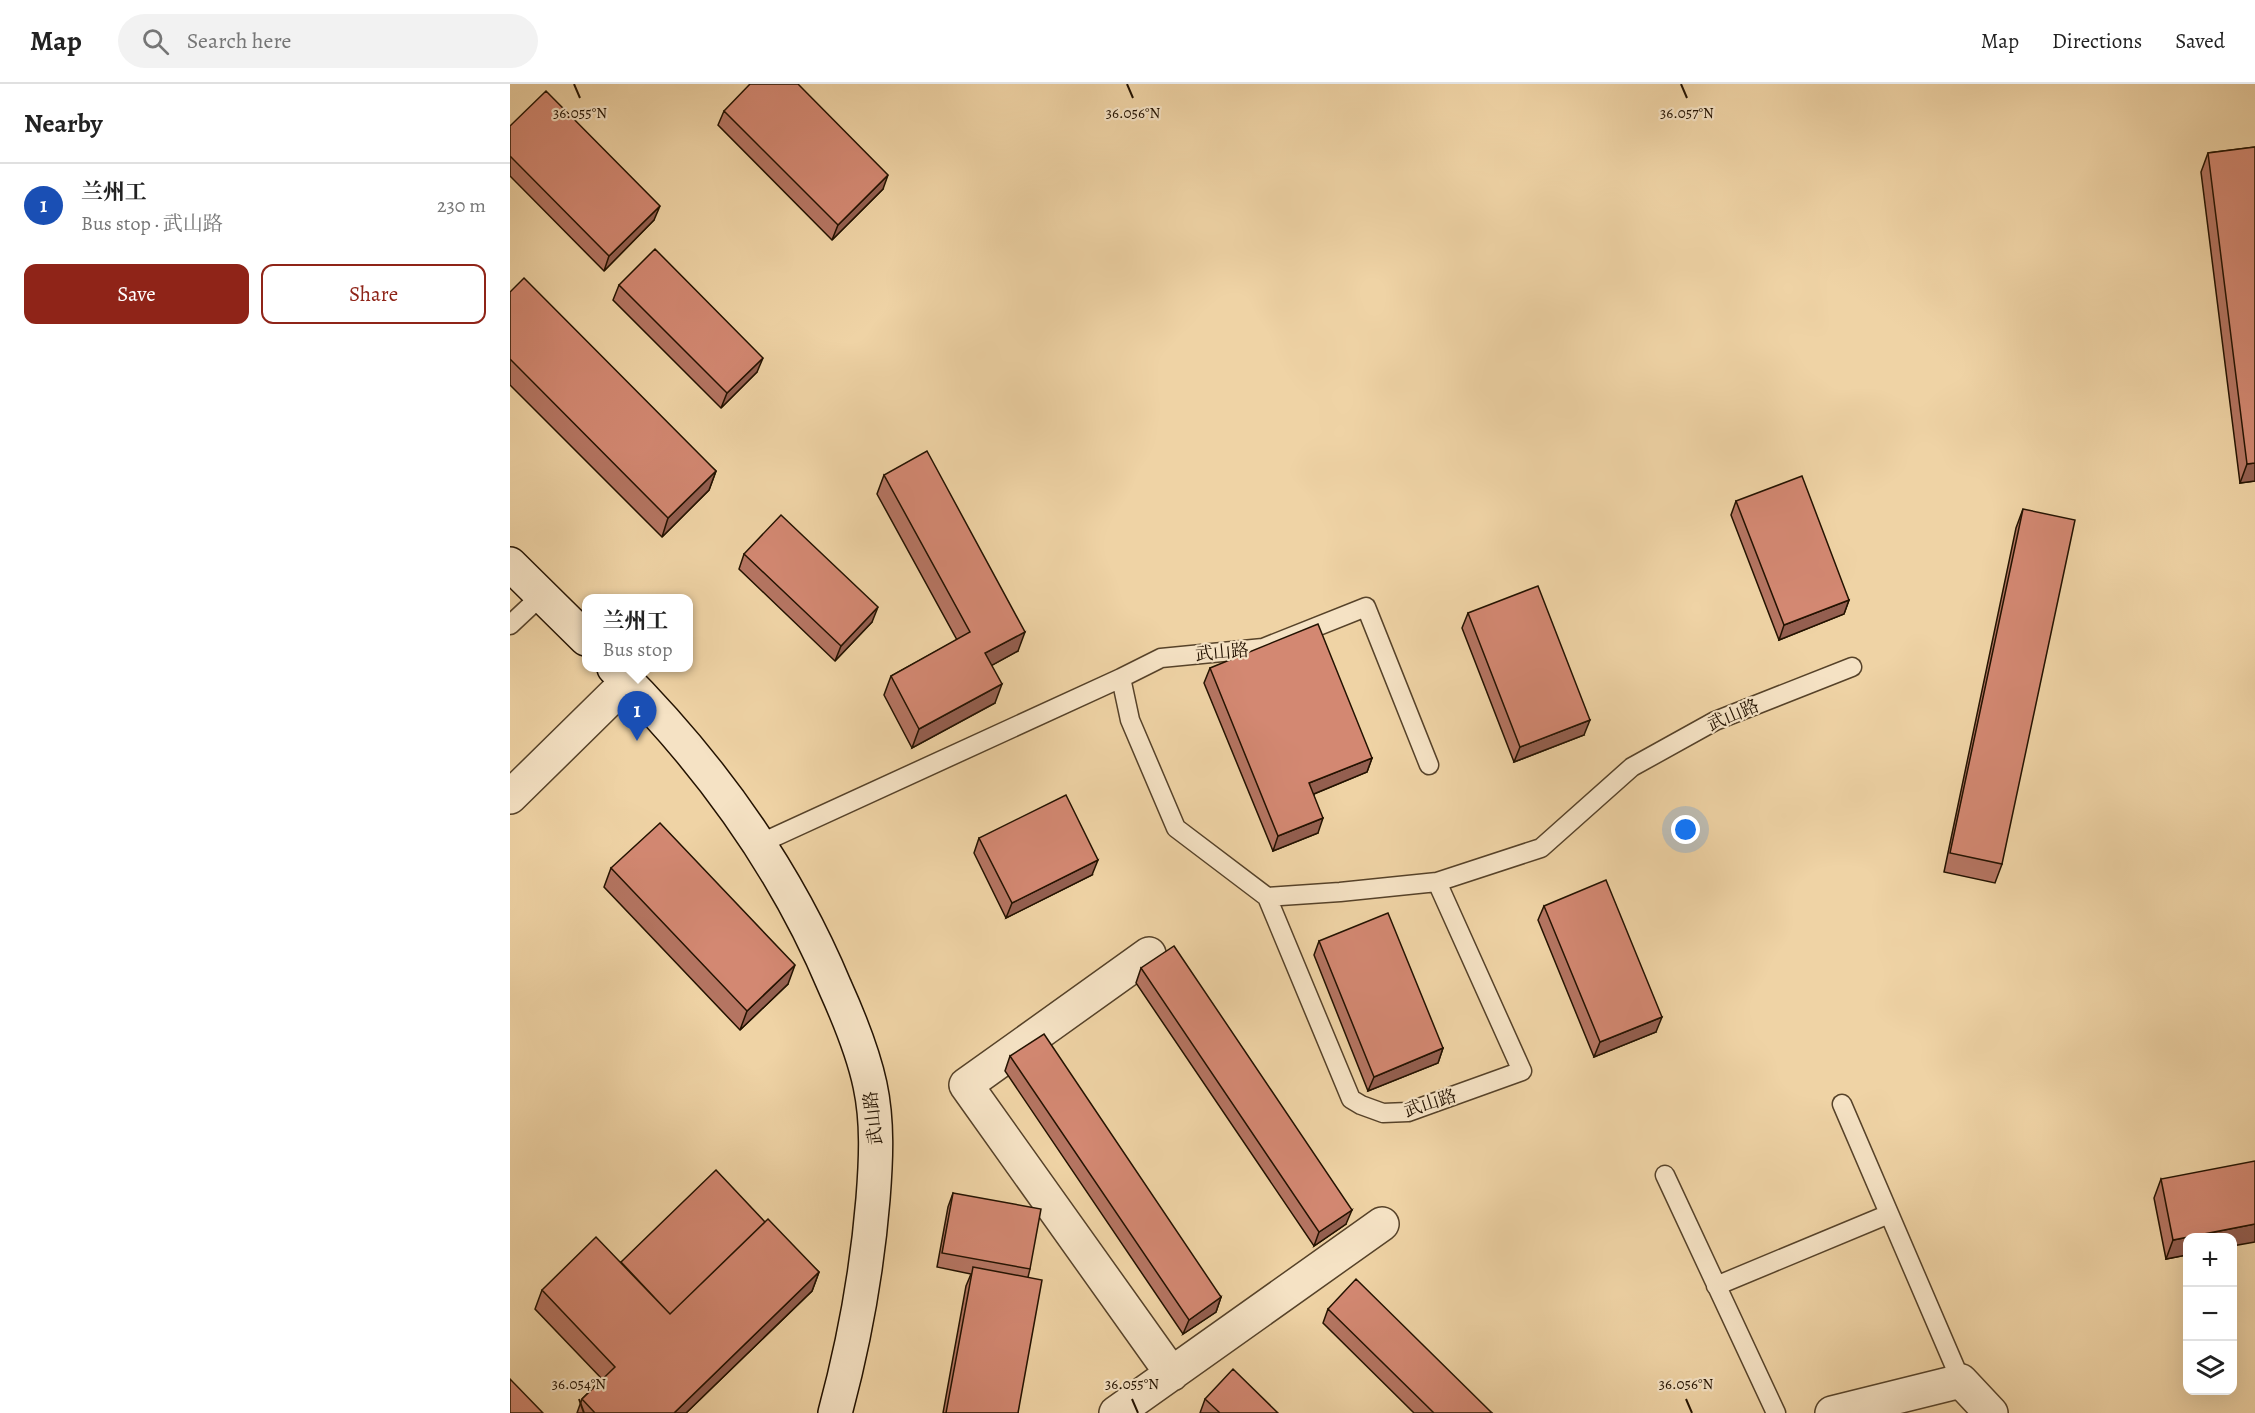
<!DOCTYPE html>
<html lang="en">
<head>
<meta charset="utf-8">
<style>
  body { margin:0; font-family:Alegreya,"Noto Serif SC",serif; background:#f2f2f2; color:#222 }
  .controls { position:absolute; right:18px; bottom:18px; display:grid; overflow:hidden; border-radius:12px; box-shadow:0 6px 24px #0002 }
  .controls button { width:54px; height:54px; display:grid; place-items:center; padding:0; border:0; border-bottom:2px solid #e0e0e0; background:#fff; color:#222; font:30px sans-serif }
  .you { position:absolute; left:1176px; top:746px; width:21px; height:21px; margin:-15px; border:4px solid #fff; border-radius:50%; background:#1a73e8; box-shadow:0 0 0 9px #1a73e833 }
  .badge { display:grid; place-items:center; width:39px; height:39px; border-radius:50%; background:#8f2418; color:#fff; font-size:20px; font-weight:700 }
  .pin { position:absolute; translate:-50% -50px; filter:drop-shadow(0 2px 3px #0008) }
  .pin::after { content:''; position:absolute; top:32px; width:21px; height:18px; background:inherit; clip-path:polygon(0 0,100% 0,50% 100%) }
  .popup { position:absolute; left:72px; top:510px; width:111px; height:78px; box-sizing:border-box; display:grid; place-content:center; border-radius:12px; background:#fff; filter:drop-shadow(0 2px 4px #0005); font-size:20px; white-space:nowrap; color:#767676 }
  .popup b { font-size:22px; color:#222 }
  .popup::after { content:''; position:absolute; left:50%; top:100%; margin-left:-12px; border:12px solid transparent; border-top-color:#fff }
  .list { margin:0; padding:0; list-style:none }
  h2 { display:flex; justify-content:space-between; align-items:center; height:78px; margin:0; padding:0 24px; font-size:26px }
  h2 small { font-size:20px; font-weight:400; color:#767676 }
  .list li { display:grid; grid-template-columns:39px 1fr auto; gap:18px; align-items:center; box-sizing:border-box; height:84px; padding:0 24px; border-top:2px solid #e0e0e0 }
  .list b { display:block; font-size:22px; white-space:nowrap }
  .list p { margin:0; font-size:20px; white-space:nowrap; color:#767676 }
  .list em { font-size:20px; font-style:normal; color:#767676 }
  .actions { display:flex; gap:12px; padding:18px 24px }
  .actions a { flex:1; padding:14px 0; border:2px solid #8f2418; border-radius:12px; text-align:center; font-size:21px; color:#8f2418 }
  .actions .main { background:#8f2418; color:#fff }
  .icon { flex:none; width:33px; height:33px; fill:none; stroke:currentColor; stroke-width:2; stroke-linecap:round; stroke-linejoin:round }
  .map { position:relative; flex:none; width:1745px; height:1329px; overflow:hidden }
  header { display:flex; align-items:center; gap:36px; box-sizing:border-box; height:84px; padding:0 30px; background:#fff; border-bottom:2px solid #e0e0e0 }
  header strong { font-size:28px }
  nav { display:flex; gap:33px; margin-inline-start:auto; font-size:21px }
  .search { width:420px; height:54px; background:#f2f2f2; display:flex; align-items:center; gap:15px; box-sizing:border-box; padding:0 21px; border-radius:33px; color:#767676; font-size:22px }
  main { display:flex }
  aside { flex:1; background:#fff }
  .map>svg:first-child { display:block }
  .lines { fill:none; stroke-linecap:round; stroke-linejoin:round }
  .service-casing { stroke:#564229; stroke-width:21 }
  .minor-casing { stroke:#564229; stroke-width:36 }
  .secondary-casing { stroke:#231200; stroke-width:36 }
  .service { stroke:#f5e2c4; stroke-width:18 }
  .minor { stroke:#f5e2c4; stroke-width:33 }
  .secondary { stroke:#f5e2c4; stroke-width:33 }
  .wall { fill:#b57562; stroke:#231200; stroke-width:1.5 }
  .shaded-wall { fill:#945f50; stroke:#231200; stroke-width:1.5 }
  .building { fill:#d38872; stroke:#231200; stroke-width:1.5 }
  .ticks { fill:none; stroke:#231200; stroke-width:2 }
  .labels { text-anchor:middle; stroke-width:4.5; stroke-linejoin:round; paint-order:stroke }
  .street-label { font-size:18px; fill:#231200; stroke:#f5e2c4 }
  .ticks-label { font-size:15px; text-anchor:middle; fill:#231200; stroke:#f5e2c4; stroke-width:4.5; stroke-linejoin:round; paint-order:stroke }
</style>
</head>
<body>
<header>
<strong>Map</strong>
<div class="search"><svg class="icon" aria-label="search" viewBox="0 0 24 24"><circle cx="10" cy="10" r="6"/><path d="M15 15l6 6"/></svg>Search here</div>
<nav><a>Map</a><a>Directions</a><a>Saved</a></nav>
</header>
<main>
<aside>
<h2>Nearby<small></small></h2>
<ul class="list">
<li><span class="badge" style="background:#1a4fb4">1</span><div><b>兰州工</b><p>Bus stop · 武山路</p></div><em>230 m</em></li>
</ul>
<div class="actions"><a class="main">Save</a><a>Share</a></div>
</aside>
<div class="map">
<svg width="1745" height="1329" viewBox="0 0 1745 1329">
  <rect width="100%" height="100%" fill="#efd3a5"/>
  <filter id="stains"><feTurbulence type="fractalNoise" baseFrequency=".00333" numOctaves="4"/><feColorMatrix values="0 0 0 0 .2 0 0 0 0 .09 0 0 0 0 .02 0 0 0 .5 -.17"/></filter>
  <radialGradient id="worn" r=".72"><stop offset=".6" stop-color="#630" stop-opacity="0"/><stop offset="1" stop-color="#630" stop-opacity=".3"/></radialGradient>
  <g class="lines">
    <defs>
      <path id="service" d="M0,541L32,511
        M611,594L620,636L666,744L757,813L841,1015L851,1021L873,1029L898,1028L1012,987L927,798
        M249,760L611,594L651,574L753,564L856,523L919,681
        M757,813L830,808L927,798L1031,764L1122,683L1205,637L1342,583
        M1332,1020L1451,1297
        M1155,1091L1266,1329
        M1206,1202L1379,1130"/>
      <path id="minor" d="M0,713L118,597
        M639,870L456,1001L662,1290
        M606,1329L872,1140
        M1322,1329L1451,1297L1481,1329"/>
      <path id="secondary" d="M0,480L76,555
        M104,584C197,676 274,781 325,903C339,934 353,968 360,1001C368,1038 366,1077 363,1115C357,1187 344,1259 325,1329"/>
    </defs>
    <use href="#service" class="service-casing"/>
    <use href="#minor" class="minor-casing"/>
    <use href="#secondary" class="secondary-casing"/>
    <use href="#service" class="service"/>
    <use href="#minor" class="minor"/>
    <use href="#secondary" class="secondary"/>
  </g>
  <path class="wall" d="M214,27L373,105L322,156L208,41Z
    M0,42L144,136L94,187L0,92Z
    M1745,63V397L1730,399L1691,88L1698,69Z
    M109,201L247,288L211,324L103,216Z
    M0,208L206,387L199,406L152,453L0,301Z
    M374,391L508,567L482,581L485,619L402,664L374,611L381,592L447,556L367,410Z
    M1226,417L1339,516L1334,530L1269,556L1221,431Z
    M1513,425L1492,780L1485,799L1434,788L1506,444Z
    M234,470L362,538L325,577L229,485Z
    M958,529L1074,651L1004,678L952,544Z
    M700,584L862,674L857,688L804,710L808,749L763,767L694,599Z
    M469,754L582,791L496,834L464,769Z
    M101,784L278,900L230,946L94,803Z
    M1034,822L1146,948L1084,973L1028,836Z
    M809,857L933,964L928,979L858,1007L804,871Z
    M631,884L836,1140L804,1162L626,899Z
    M500,972L711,1213L706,1228L673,1250L495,987Z
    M1651,1095L1677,1154V1171L1656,1175L1644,1114Z
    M443,1109L520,1185L518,1193L508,1329H433L456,1202L461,1190L427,1183L438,1123Z
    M255,1138L309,1188L302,1207L176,1329H67L72,1315L92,1295L25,1225L32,1206L111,1178Z
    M818,1225L982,1329H904L813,1239Z
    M695,1315L768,1329H690Z"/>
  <path class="shaded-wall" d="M378,91L373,105L322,156L328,141Z
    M150,122L144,136L94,187L99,172Z
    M253,274L247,288L211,324L217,309Z
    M1745,379V397L1730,399L1737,380Z
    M206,387L199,406L152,453L158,434Z
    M1339,516L1334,530L1269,556L1274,541Z
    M368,523L362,538L325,577L331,562Z
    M515,548L508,567L468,589L475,569Z
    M492,600L485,619L402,664L409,645Z
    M1080,636L1074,651L1004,678L1010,663Z
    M862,674L857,688L794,714L799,699Z
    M813,734L808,749L763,767L768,752Z
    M588,776L582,791L496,834L502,819Z
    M285,881L278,900L230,946L237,927Z
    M1152,933L1146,948L1084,973L1090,958Z
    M933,964L928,979L858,1007L864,993Z
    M842,1126L836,1140L804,1162L809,1148Z
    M1745,1140V1158L1722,1162V1154H1677V1171L1656,1175L1663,1156Z
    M309,1188L302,1207L176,1329H164Z
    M711,1213L706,1228L673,1250L679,1236Z"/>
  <path class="building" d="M240,0H288L378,91L328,141L214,27Z
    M36,7L150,122L99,172L0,72V42Z
    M1745,63V379L1737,380L1698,69Z
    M145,165L253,274L217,309L109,201Z
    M14,194L206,387L158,434L0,275V208Z
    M417,367L515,548L475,569L492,600L409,645L381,592L460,548L374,391Z
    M1292,392L1339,516L1274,541L1226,417Z
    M1513,425L1565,436L1492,780L1440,769Z
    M271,431L368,523L331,562L234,470Z
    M1028,502L1080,636L1010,663L958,529Z
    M808,540L862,674L799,699L813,734L768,752L700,584Z
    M556,711L588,776L502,819L469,754Z
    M150,739L285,881L237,927L101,784Z
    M1096,796L1152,933L1090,958L1034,822Z
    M878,829L933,964L864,993L809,857Z
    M664,862L842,1126L809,1148L631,884Z
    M534,950L711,1213L679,1236L500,972Z
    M1745,1077V1140L1663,1156L1651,1095Z
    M206,1086L255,1138L160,1230L111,1178Z
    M443,1109L531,1125L520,1185L432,1169Z
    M258,1135L309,1188L164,1329H85L72,1315L105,1283L32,1206L86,1153L160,1230Z
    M463,1183L532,1196L508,1329H436Z
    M846,1195L982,1329H924L818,1225Z
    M723,1285L768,1329H710L695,1315Z
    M0,1295L33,1329H0Z"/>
  <path class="ticks" d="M64,0L70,14M617,0L623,14M1171,0L1177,14M69,1315L74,1329M622,1315L628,1329M1176,1315L1182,1329"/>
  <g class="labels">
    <g class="street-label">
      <text transform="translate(712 568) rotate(-5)" y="6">武山路</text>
      <text transform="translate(1223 631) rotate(-23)" y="6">武山路</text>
      <text transform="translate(920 1019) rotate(-18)" y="6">武山路</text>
      <text transform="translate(363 1034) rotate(-96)" y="6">武山路</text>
    </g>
  </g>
  <g class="ticks-label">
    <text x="70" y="34">36.055°N</text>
    <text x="623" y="34">36.056°N</text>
    <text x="1177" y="34">36.057°N</text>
    <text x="69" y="1305">36.054°N</text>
    <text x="622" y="1305">36.055°N</text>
    <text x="1176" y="1305">36.056°N</text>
  </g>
  <rect width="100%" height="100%" filter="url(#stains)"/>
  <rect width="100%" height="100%" fill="url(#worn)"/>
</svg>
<div class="controls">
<button>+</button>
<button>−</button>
<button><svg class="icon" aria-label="layers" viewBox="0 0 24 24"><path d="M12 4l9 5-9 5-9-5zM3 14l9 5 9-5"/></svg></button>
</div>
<div class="you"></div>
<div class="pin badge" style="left:127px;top:657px;background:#1a4fb4">1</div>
<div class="popup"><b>兰州工</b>Bus stop</div>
</div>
</main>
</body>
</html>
